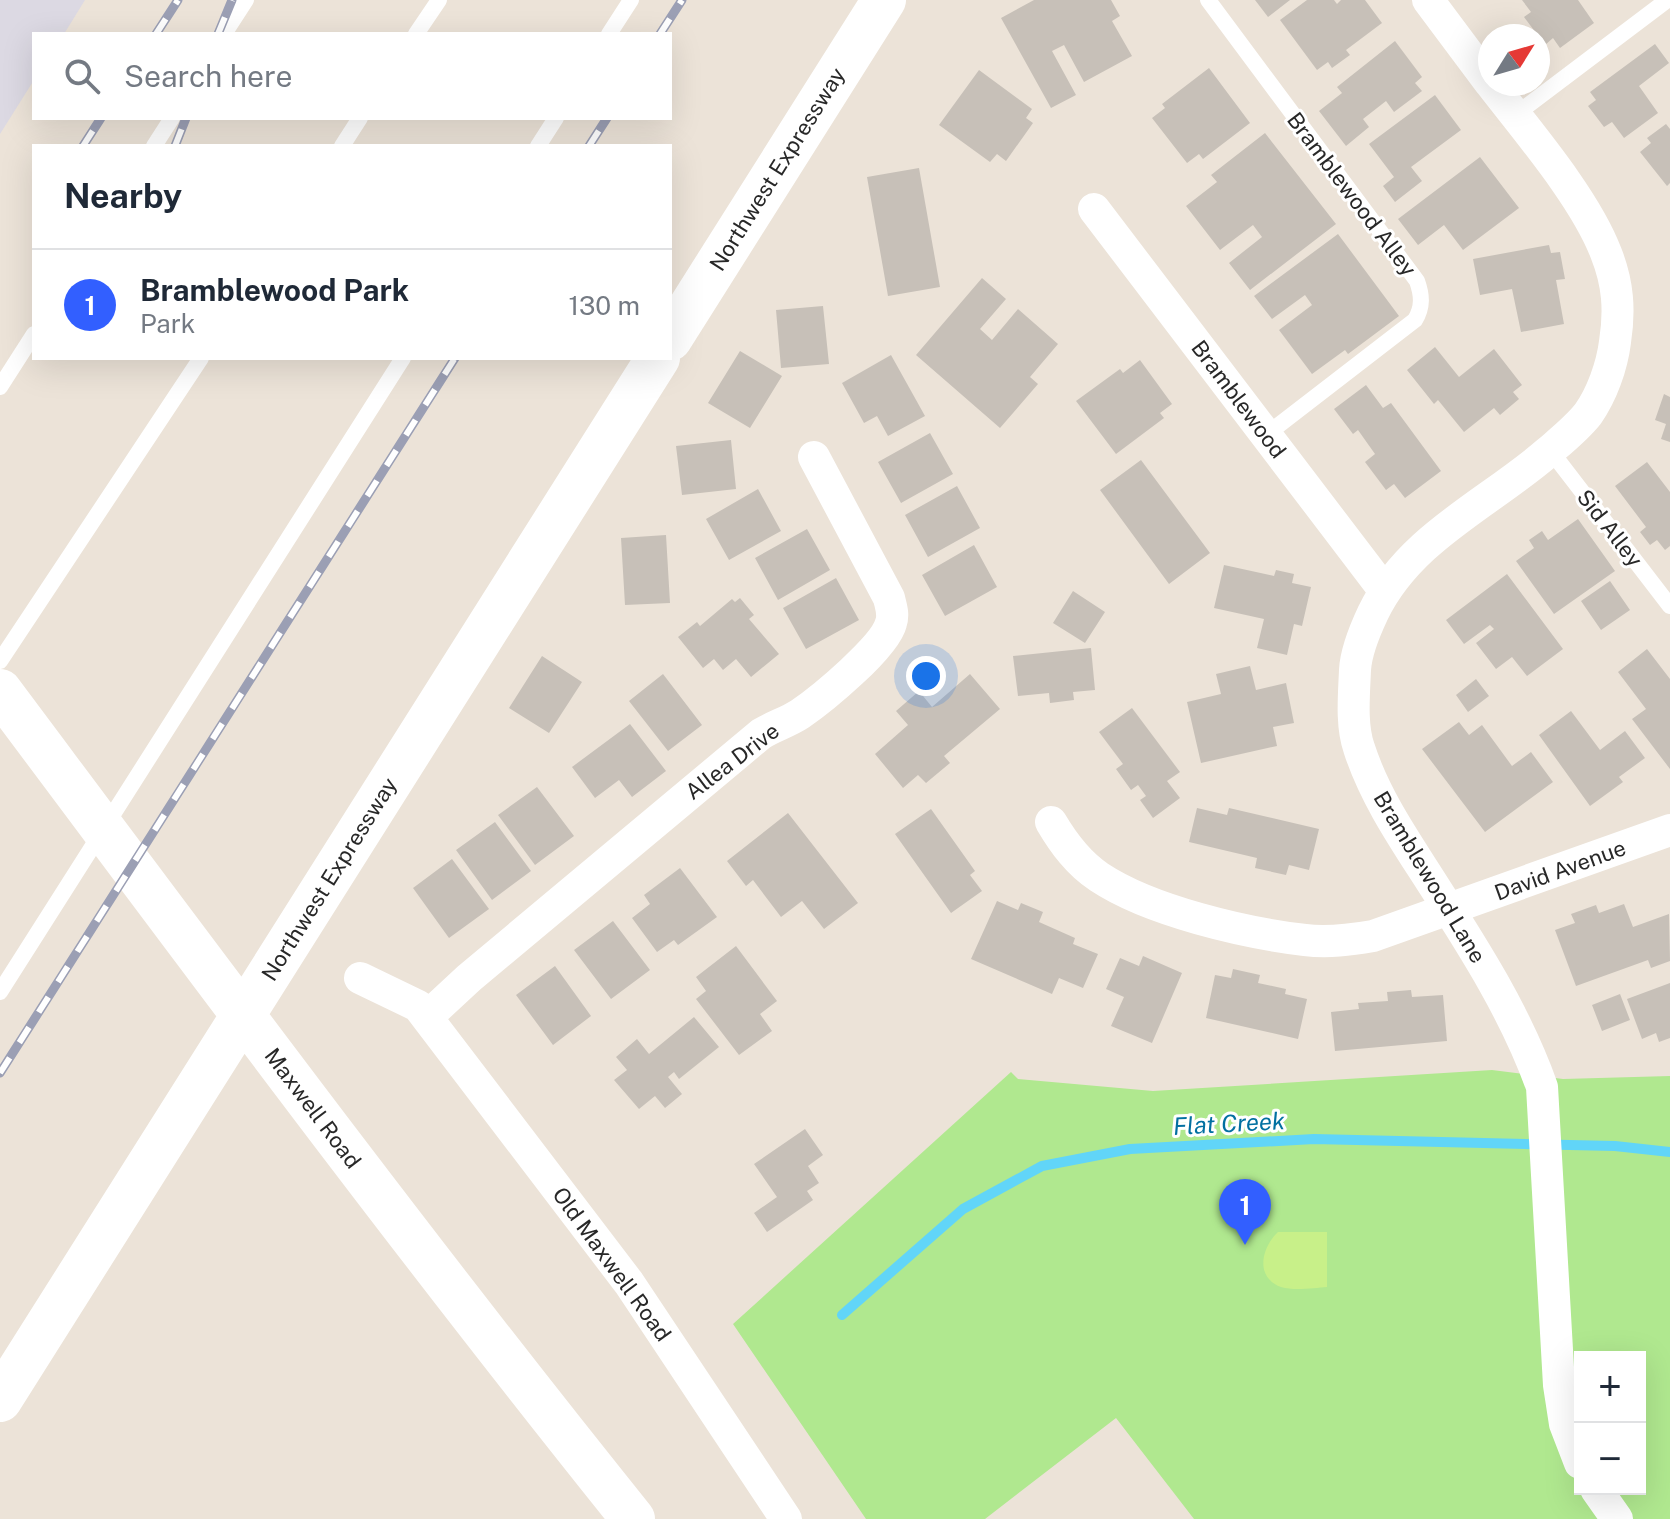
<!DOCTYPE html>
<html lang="en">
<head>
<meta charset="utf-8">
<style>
  body { margin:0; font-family:"Public Sans",sans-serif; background:#f2f2f3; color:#1f2937 }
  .controls { position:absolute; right:24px; bottom:24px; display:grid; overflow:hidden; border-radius:0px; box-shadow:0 8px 32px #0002 }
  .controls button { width:72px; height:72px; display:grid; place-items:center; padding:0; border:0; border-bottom:2px solid #e0e1e3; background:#fff; color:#1f2937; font:40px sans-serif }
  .compass { position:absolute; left:1478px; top:24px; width:72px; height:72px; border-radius:50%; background:#fff; box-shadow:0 8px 32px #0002; rotate:53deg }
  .you { position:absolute; left:926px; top:676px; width:28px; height:28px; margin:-20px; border:6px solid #fff; border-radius:50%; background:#1a73e8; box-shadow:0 0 0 12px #1a73e833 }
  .badge { display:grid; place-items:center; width:52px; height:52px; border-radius:50%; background:#325fff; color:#fff; font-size:26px; font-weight:700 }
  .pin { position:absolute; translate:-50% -66px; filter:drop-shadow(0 2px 4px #0008) }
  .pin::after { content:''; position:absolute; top:42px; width:28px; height:24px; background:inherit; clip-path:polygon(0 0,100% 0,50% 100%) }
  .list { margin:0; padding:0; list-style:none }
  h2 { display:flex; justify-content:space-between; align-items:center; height:104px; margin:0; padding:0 32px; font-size:34px }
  h2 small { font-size:26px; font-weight:400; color:#747a83 }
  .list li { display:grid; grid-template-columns:52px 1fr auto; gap:24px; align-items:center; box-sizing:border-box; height:112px; padding:0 32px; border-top:2px solid #e0e1e3 }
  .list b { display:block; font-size:30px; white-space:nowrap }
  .list p { margin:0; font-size:26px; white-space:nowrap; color:#747a83 }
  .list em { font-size:26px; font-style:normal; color:#747a83 }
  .icon { flex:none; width:44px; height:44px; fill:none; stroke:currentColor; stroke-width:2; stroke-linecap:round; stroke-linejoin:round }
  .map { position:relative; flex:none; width:1670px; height:1519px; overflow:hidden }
  .search { position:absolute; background:#fff; box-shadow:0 8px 32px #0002; left:32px; top:32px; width:640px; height:88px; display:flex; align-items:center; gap:20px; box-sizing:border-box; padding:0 28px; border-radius:0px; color:#747a83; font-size:30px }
  .panel { position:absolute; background:#fff; box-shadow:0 8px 32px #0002; left:32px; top:144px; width:640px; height:216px; border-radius:0px }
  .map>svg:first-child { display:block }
  .industrial { fill:#dcd9e3 }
  .green { fill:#b0e88f; fill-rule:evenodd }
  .pitch { fill:#c8f089 }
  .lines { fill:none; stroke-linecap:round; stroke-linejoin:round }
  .stream { stroke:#61d5f8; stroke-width:10 }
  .building { fill:#c7c0b8 }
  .service { stroke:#fff; stroke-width:16 }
  .minor { stroke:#fff; stroke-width:32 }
  .secondary { stroke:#fff; stroke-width:44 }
  .rail-casing { stroke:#9b9fb4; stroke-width:9 }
  .rail { stroke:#fff; stroke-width:6; stroke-dasharray:18; stroke-linecap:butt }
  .labels { text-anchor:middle; stroke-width:6; stroke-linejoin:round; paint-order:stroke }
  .street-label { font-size:22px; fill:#282828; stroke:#fff }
  .water-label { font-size:24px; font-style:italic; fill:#0270a1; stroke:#fff }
</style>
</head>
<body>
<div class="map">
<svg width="1670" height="1519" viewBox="0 0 1670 1519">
  <rect width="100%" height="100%" fill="#ece3d8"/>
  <path class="industrial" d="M0,0H85L64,34H34V80L0,134Z"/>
  <path class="green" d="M1492,1070L1563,1079L1670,1076V1519H1194L1116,1418L985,1519H866L733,1324L1011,1072L1018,1079L1153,1091ZM1580,1357H1640V1489H1580Z"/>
  <path class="pitch" d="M1278,1232H1327V1287C1314,1288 1294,1291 1281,1287C1254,1277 1262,1247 1278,1232Z"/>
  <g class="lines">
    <path class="stream" d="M842,1315L963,1209L1042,1166L1130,1149L1314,1139L1615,1146L1670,1152"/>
  </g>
  <path class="building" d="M1034,0H1111L1120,16L1112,21L1132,56L1084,82L1064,45L1052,51L1076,95L1051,108L1001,18Z
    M1255,0H1290L1268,17Z
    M1307,0H1334L1337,4L1341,0H1365L1382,23L1346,50L1350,55L1332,68L1328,62L1317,70L1280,20Z
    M1522,0H1578L1594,23L1560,48L1553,38L1545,45L1524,17L1531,12Z
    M1395,41L1422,77L1415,83L1422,91L1394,112L1386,101L1363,119L1369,127L1346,146L1319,111L1342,93L1337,87Z
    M1655,44L1669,63L1639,86L1658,113L1624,138L1612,122L1604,127L1588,106L1596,100L1590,92Z
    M1209,68L1250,123L1203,159L1199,154L1187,163L1152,118L1165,108L1162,104Z
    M979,70L1032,109L1026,118L1033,123L1006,161L997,154L990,162L939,125Z
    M1435,95L1461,130L1411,167L1422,181L1395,202L1383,186L1394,177L1369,144Z
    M1666,124L1670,129V183L1667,186L1640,152L1651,143L1647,138Z
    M1265,133L1336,224L1250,290L1229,263L1262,237L1253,225L1220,250L1186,206L1217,182L1211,175Z
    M1480,157L1519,208L1463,250L1444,225L1418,245L1398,219Z
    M919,168L940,287L888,296L867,177Z
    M1338,234L1399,316L1348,354L1345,350L1312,374L1279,330L1312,305L1305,295L1272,319L1254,296Z
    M1549,245L1551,253L1560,252L1565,279L1556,280L1564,324L1521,332L1512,289L1480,295L1473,259Z
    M982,278L1006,299L980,329L992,340L1018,309L1058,344L1030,377L1038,384L1000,428L916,355Z
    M823,306L829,364L781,368L776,310Z
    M1435,347L1459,377L1494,349L1522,385L1513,392L1519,399L1500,415L1494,408L1464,432L1438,400L1434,404L1407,370Z
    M740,351L782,376L750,428L708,403Z
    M891,355L925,416L888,436L877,416L864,423L842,383Z
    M1140,360L1172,404L1160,413L1164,418L1116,454L1076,401L1120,369L1123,373Z
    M1366,385L1383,408L1391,403L1441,471L1405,498L1394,484L1386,490L1365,462L1375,454L1358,430L1353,434L1334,409Z
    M1664,394L1670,397V442L1661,439L1666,424L1655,420Z
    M930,433L953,474L901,503L878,462Z
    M731,440L736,489L682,495L676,446Z
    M1141,460L1210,553L1169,584L1100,490Z
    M1647,462L1670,492V546L1665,550L1657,540L1650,545L1640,532L1646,527L1615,486Z
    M957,486L980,528L928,557L905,515Z
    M758,489L781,531L729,560L706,519Z
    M1578,519L1615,571L1554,614L1516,561L1534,548L1529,540L1542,531L1548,540Z
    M807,529L830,570L778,600L755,558Z
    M666,535L670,603L625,605L621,538Z
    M974,545L997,587L945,616L922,575Z
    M1224,565L1274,576L1276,570L1294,574L1292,583L1311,587L1302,626L1294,624L1287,655L1257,648L1264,619L1214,608Z
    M1507,574L1563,649L1527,676L1512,657L1496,669L1476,643L1494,629L1490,625L1464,644L1446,620Z
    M836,578L859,620L806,649L783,608Z
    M1610,581L1630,610L1601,630L1581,601Z
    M1073,591L1105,612L1085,643L1053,623Z
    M740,598L754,615L749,619L779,654L751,677L736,659L723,670L714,659L703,668L678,637L697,622L700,626L732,599L735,602Z
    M1091,648L1095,690L1073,692L1074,700L1050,703L1049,693L1018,696L1013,656Z
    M1647,649L1670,679V769L1632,719L1646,709L1618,672Z
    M542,656L582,682L549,733L509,708Z
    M1250,666L1256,690L1286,683L1294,723L1273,727L1277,746L1201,763L1187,702L1221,694L1216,674Z
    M663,674L702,725L668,751L629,701Z
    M970,674L1000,709L944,756L950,763L926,783L918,775L903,788L875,754L908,725L896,711L919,691L932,707Z
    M1476,679L1489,696L1468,712L1456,695Z
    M1132,708L1180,772L1167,781L1180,798L1153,818L1140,800L1146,796L1138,785L1131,790L1116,769L1123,764L1099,732Z
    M1571,711L1600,750L1625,731L1645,758L1619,777L1623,782L1590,806L1539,735Z
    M1459,722L1469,735L1482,725L1512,766L1531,752L1553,782L1485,832L1422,749Z
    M630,724L666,771L632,797L619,780L595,798L572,767Z
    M537,787L574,836L535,865L498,815Z
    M1197,808L1227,815L1229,808L1319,829L1309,870L1289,865L1286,875L1255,868L1257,858L1189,842Z
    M931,809L975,871L970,875L982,891L951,913L895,834Z
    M788,813L858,903L824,929L802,901L781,917L753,880L746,886L727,861Z
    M495,822L531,871L492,900L456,850Z
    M452,859L489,909L449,938L413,888Z
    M680,868L717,917L678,945L674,940L657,952L632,918L650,904L644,895Z
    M997,901L1018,910L1021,903L1043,912L1039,922L1075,938L1073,944L1098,954L1083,988L1059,978L1052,994L971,959Z
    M1624,904L1633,927L1669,914L1670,961L1651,968L1648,960L1576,986L1555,930L1575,923L1571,914L1596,905L1599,913Z
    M613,921L650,970L611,999L574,950Z
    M736,946L777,1001L760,1014L772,1031L739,1055L696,999L706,991L696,977Z
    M1143,956L1182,973L1152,1043L1111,1026L1124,997L1106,989L1120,958L1139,966Z
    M555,966L591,1016L553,1045L516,995Z
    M1233,969L1260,975L1258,983L1286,989L1285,994L1307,999L1298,1039L1206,1018L1215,975L1231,978Z
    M1670,983V1038L1659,1042L1656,1033L1642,1039L1627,999Z
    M1411,990L1412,997L1443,995L1447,1041L1335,1051L1331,1012L1359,1009L1358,1003L1388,1001L1387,992Z
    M1620,994L1630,1020L1602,1031L1592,1005Z
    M694,1017L719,1047L679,1079L674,1072L668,1077L682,1094L665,1108L655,1096L639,1109L614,1080L627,1070L616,1057L637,1039L649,1054Z
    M805,1129L823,1155L808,1166L819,1183L807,1191L813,1200L767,1232L754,1213L777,1197L754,1164Z"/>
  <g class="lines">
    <path class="service" d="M1208,0L1417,281C1422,295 1423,307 1415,320L1266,435
      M224,34L246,0
      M416,34L439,0
      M609,34L631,0
      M1515,115L1666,1
      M154,146L172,118
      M342,146L360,118
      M538,146L556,118
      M0,387L34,334
      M1550,450L1670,606
      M0,661L201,358
      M0,992L403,358"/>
    <path class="minor" d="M1428,0L1490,83
      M1491,84C1528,132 1585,198 1606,253C1618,283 1620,310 1615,342C1612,366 1602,394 1588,414C1577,428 1562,440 1548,452C1488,504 1409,538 1373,613C1365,630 1356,651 1355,670C1354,695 1351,725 1359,748C1375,798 1406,842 1434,886C1475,950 1516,1014 1542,1087L1559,1385L1565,1424L1580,1463
      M1094,209L1384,590
      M1051,822C1064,844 1078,863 1099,877C1150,911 1245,933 1305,940C1328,943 1350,940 1373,936L1670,830
      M360,978L418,1006L629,1283L786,1519
      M427,1017L469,978L761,734C774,726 788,722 800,714C822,699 885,647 891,623C894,614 891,607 889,598L814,457
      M1596,1489L1617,1519"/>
    <path class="secondary" d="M670,339L884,0
      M0,691C208,969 415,1248 633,1519
      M0,1400L658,358"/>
    <defs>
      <path id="rail" d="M156,34L178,0
        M218,34L232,0
        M660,34L682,0
        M83,146L101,118
        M175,146L186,118
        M589,146L607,118
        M0,1073L455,358"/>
    </defs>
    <use href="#rail" class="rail-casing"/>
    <use href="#rail" class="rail"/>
  </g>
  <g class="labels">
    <g class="street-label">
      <text transform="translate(777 169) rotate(-58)" y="8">Northwest Expressway</text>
      <text transform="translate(1352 194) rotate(53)" y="8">Bramblewood Alley</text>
      <text transform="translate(1239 399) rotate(53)" y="8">Bramblewood</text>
      <text transform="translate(1610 528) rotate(52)" y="8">Sid Alley</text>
      <text transform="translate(732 761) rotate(-37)" y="8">Allea Drive</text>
      <text transform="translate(1560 870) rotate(-20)" y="8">David Avenue</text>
      <text transform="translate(1430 877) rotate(59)" y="8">Bramblewood Lane</text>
      <text transform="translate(329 879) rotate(-58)" y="8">Northwest Expressway</text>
      <text transform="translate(313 1108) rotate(53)" y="8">Maxwell Road</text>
      <text transform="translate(612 1264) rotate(54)" y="8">Old Maxwell Road</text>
    </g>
    <g class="water-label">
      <text transform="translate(1229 1124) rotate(-3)" y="8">Flat Creek</text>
    </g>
  </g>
</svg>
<div class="controls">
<button>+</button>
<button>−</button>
</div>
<svg class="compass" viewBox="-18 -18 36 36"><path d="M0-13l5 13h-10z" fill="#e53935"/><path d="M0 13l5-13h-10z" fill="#747a83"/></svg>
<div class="you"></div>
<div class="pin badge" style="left:1245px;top:1245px">1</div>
<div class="search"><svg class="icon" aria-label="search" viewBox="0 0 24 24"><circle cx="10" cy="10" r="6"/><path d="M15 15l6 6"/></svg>Search here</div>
<section class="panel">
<h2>Nearby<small></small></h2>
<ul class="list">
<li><span class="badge">1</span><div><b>Bramblewood Park</b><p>Park</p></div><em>130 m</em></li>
</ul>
</section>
</div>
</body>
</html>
